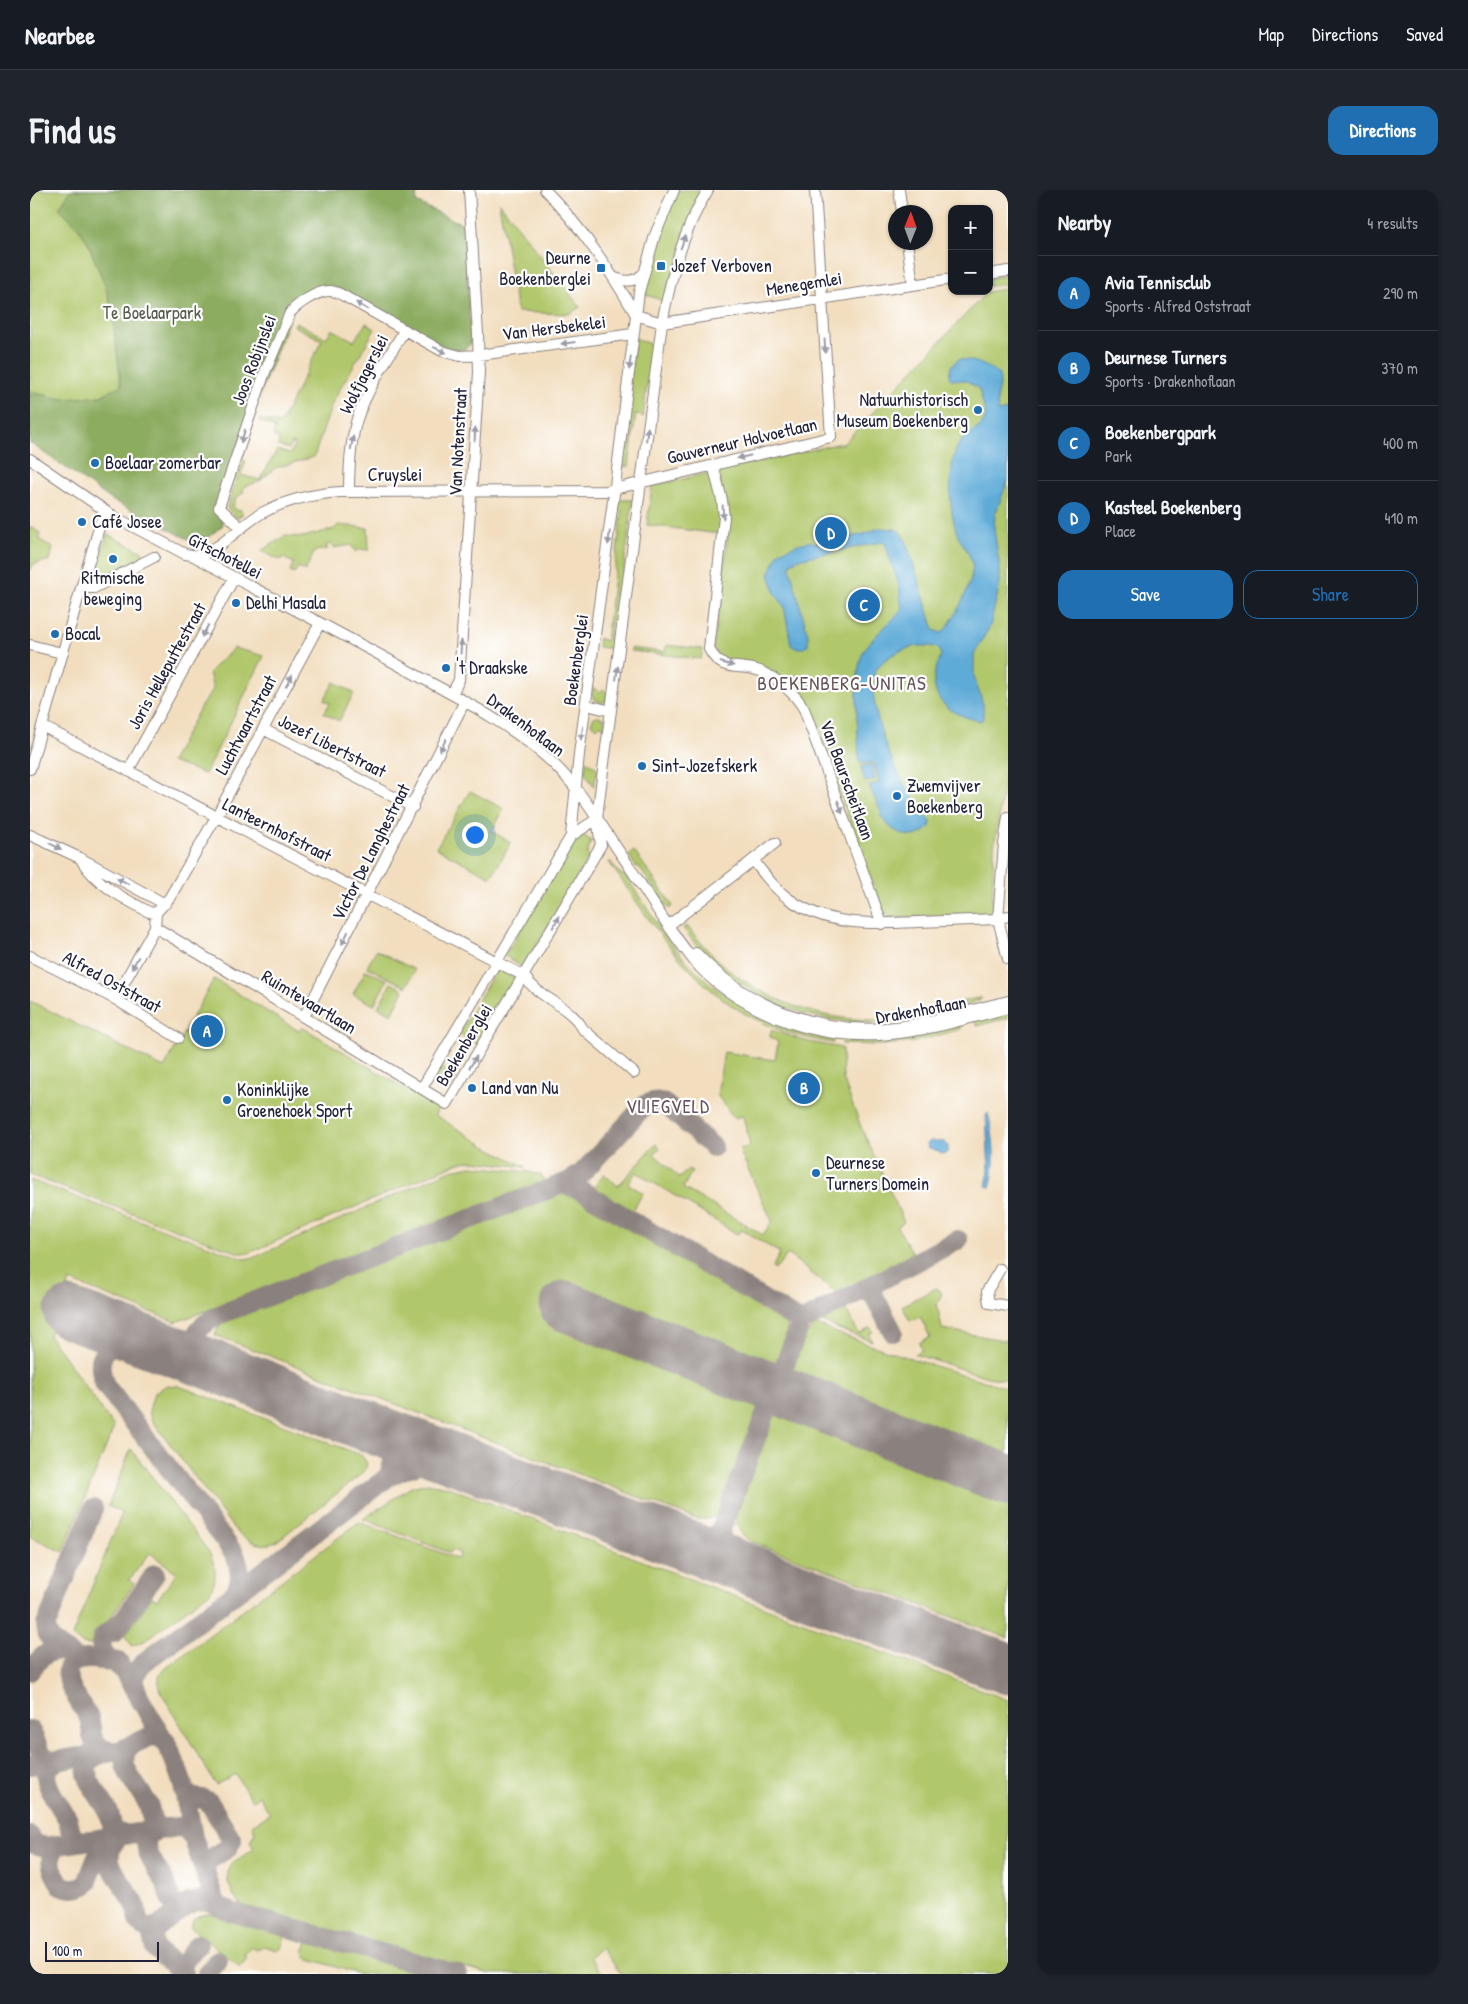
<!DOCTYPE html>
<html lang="en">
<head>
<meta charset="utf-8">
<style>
  body { margin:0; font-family:"Patrick Hand",sans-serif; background:#20242c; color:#f1f3f6 }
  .controls { position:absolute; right:15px; top:15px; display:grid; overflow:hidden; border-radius:10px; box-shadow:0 1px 4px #0004 }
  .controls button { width:45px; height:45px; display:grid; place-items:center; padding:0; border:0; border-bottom:1px solid #363941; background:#171b24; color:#f1f3f6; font:25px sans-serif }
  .compass { position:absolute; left:858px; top:15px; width:45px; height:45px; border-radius:50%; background:#171b24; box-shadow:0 1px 4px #0004; rotate:1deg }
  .scale { position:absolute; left:15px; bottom:12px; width:114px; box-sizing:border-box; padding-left:5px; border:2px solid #22223b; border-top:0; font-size:14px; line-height:18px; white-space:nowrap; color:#22223b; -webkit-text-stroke:4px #fff; paint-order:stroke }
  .you { position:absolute; left:444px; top:644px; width:18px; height:18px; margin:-12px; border:4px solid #fff; border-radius:50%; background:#1a73e8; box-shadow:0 0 0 8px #1a73e833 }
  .badge { display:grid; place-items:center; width:32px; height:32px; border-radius:50%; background:#1f6fb2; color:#fff; font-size:16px; font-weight:700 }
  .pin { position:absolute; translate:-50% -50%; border:2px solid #fff; box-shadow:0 1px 5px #0006 }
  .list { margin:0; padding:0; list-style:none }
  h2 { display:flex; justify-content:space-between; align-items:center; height:65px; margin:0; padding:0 20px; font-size:21px }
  h2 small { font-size:16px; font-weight:400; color:#9ea1a6 }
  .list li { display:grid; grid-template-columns:32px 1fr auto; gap:15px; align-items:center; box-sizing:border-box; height:75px; padding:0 20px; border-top:1px solid #363941 }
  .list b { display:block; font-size:19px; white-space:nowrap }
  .list p { margin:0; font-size:16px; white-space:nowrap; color:#9ea1a6 }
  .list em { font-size:16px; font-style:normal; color:#9ea1a6 }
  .actions { display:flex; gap:10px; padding:15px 20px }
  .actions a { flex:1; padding:11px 0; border:1px solid #1f6fb2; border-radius:15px; text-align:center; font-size:18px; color:#1f6fb2 }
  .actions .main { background:#1f6fb2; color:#fff }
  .map { position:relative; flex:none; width:978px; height:1784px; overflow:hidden; border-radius:15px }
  header { display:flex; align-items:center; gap:30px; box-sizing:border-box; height:70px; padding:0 25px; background:#171b24; border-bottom:1px solid #363941 }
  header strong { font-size:24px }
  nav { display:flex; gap:28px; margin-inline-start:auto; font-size:18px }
  .intro { display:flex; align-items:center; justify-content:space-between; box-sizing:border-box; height:120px; padding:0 30px }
  h1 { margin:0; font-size:35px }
  .button { padding:12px 22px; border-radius:15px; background:#1f6fb2; color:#fff; font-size:18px; font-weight:700 }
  main { display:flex; gap:30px; padding:0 30px }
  aside { flex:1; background:#171b24; border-radius:15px; box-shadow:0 1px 4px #0004 }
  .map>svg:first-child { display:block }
  .green { fill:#b1c76c; stroke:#6a7454 }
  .forest { fill:#8cac60; stroke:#57674e }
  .water { fill:#5fabd8; stroke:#40668a }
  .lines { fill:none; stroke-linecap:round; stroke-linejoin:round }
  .taxiway { stroke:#8a807d; stroke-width:20 }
  .runway { stroke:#8a807d; stroke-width:51 }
  .minor-casing { stroke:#8a807d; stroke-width:12 }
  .minor { stroke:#fff; stroke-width:10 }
  .oneway { fill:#9c9ca7 }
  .poi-dot { fill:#1f6fb2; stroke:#fff; stroke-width:2 }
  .labels { text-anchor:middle; stroke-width:4.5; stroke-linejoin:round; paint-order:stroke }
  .poi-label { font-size:18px; fill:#22223b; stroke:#fff; text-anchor:start }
  .street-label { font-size:18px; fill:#22223b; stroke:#fff }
  .park-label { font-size:18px; fill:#545c4c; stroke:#fff }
  .neighbourhood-label { font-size:19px; letter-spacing:1px; fill:#685359; stroke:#fff }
</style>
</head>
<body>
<header>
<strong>Nearbee</strong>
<nav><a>Map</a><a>Directions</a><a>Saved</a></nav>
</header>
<div class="intro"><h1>Find us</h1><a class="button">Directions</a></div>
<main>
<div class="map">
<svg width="978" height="1784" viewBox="0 0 978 1784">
  <rect width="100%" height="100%" fill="#fff"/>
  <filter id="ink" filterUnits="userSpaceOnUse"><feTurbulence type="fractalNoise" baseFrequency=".02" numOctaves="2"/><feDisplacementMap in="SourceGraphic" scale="10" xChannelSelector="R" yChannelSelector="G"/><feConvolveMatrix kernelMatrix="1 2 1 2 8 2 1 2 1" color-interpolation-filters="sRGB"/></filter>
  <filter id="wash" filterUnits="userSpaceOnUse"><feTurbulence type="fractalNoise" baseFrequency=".0096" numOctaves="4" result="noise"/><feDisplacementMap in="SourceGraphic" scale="20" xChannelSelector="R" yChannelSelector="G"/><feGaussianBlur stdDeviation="1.12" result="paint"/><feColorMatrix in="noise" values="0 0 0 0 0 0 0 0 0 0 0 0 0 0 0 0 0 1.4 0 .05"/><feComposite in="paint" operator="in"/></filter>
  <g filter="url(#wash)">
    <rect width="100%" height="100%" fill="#f2debf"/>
    <path class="green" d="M0,0H387L386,12L434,35L441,153L434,160L310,100L266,112L186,315L193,335L177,348L174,347L164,352L0,253Z
      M647,0H674L633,111L611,103L617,78Z
      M469,12L550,117L539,124L487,122Z
      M978,85V94L959,96V88Z
      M978,98V568L964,657L962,720L958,724L860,728L854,724L776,512L763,499L693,471L683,458L698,345L617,335L622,296L807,254H813L957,102Z
      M266,132L296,148L302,139L324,151L336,133L345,139L303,211L284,267L245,278L230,291L214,297L213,303L206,308L203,316L208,321L210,319L213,324L207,328L197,318L213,270L216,271L211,285L230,290L247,260L260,264L265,254L262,253L259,259L248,256L249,249L243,246L245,238L229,231L230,229L250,234L292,150L264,136Z
      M605,148L622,155L613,227L606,223L599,276L590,277Z
      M587,310H603L587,432L582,429L579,449L585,453L584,459L568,457L569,448L576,451L592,321L586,319Z
      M308,335L338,338L339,360L328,359L326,362L321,355L303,358L301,354L296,355L298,359L285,361L275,381L268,377L264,384L260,382L264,373L253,368L250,370L231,361L255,346L273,347L304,339Z
      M0,336L10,343V350L23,358L20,370L4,374L0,380Z
      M77,344L113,362V367L64,390Z
      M636,455L673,459L671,469L601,461V458L635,462Z
      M204,458L234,466L175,584L141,572L171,516L183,500L179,482Z
      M304,492L324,503L309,531L294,523L300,513L294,510Z
      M563,498L570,502L573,499L578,504L576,511L572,513L564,509L562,504Z
      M569,526L574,529L575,534L574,536L570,535L567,538L561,533L564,527Z
      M556,570L568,579L564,596L555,583Z
      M440,601L474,619L462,641L481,653L461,687L406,658Z
      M552,644L561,651L557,665L559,667L493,778L475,766L540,655Z
      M604,661L643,716L639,719L608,676L606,677L599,665Z
      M580,671L587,681L596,687C617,717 636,751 662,777C701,816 750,839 804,848L803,853C792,851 781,849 770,846C673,820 632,748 579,672Z
      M657,736C668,749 679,763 693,775C741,816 812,839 875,826C888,823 945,807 952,808C935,818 916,821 897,826C803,848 711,816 653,738Z
      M346,760L385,780L376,797L337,777Z
      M467,778L487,789L448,854L429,844Z
      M336,780L357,790L344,815L323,804Z
      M184,789L269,841L272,837L408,918L405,925L457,957L496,977L443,971L430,972L219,1063H209L0,985V811L134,878Z
      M361,793L374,800L362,824L348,817Z
      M978,822V828L947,836L945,830Z
      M929,834L931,839L884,852L851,855L812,854L813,849L851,850L882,847Z
      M741,840L779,852L812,858L813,889L831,937L874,1032L867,1037L884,1065L808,1105L758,1064L745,1080L742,1078L750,1063L712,1040L707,1044L606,982L598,994L613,1003L602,1022L562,999L574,984L588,996L626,954L630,958L624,964L650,988L658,979L662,981L653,998L733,1045L742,1031L711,964L710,959L720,956L713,926L704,928L687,905L694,862L745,870L748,852L740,847Z
      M410,877L427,887L419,900L413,901L403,895V887Z
      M442,976L499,982L511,985L514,990L510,995L146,1132L40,1091L19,1145L84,1237L33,1362L0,1346V990L214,1069L225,1067L421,980Z
      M532,1004L551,1010L751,1127L756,1134L757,1142L691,1322C682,1329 676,1330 666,1329L185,1145L190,1134L196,1130Z
      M906,1098L912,1103L907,1115L912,1139L978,1151V1190L957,1187L884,1164L892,1160L889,1153L900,1147L890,1127L880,1131L872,1116Z
      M815,1118L829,1144L840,1138L843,1142L839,1144L842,1151L816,1142L790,1131Z
      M787,1135C849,1160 914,1179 978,1198V1448L720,1351C709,1342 704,1336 708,1321L774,1147L782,1138Z
      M137,1195L149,1196L331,1265L337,1273L335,1281L246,1352C229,1359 217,1350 205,1340L121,1229L119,1221L124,1203Z
      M101,1259L179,1362C186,1376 188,1388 180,1402L116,1450L102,1456L95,1446L122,1407L127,1410L147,1383L120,1363L99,1390L104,1394L61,1455L52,1454L42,1446L92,1323L78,1316Z
      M398,1293L418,1297L978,1510V1784H591L572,1758L560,1767L573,1784H460L220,1720L210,1714L204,1706L198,1692V1682L203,1672L224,1659L220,1652L225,1642L222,1635L240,1624L229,1606L222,1610L205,1584L186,1595L129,1499V1486L136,1478L329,1332L428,1369L430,1363L422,1360L420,1363L333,1329L381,1297Z
      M173,1724H184L251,1743L255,1747L251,1759L247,1760L234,1756L231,1759L226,1760L222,1757L215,1765L217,1768L210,1777L160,1737L164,1728Z
      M278,1752H282L401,1784H329L276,1768L274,1762Z"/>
    <path class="forest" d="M41,0H387L386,12L434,35L441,153C435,162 427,161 418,159L310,100L266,112L186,315L193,335L177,348L174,347L164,352L82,310L0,253V202L33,209L71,206L91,195L82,121L76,98L57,51L47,36L29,18Z"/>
    <path class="water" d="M929,169C946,170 956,175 969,185L970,193L967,204L968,222L978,220V290L965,325L964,339L970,379V394L960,436L944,465V487L953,514V529L950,531C928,526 905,517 904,491C903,483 909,472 911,465L908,458C893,453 878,457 864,464C858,467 847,476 845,482C842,492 843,505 845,516C853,560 873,598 901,632L900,637C883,655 862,643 850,625L852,624L839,596L849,593L844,572L831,574L829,567C828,542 822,477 835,459C845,444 861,433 872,419L869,396L855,353L852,352L768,369L761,373L760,378L778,445V455L774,458H765L761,455L754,416L745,403L739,384L749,362L768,354L782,351L783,353L789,352L790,354L834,344L849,338L865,339L870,342L876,351L904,440L912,443C923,433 946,388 942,374C940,362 931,354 927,343C920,323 919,299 922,278C923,269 925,257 932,250C940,241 953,239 956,226L949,199L937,191L921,189L919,187L921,176Z
      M842,574L845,590L835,592L831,577Z
      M958,923C964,945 967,975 960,997L956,996L959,981L956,925Z
      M900,951L915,952L918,956V962L913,964L898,958L897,954Z"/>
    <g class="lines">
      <path class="taxiway" d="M530,995H541L547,998L771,1132
        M839,1097L863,1142
        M107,1148C77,1152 63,1164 75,1195L204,1363C211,1379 213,1391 203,1406
        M182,1175L170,1169C157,1145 170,1135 191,1124L540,991L551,984L615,915C623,911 628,910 636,915L683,957
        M347,1240C367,1256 367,1264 358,1287
        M691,1339C690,1362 696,1367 715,1378
        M650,1353C668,1357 680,1354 691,1339L771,1132L928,1050
        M92,1431L73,1447L71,1454L74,1465L93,1480L142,1564L153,1595L163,1647L184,1709L189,1716
        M84,1443L125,1384
        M40,1464C28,1456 16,1450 16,1435L63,1319
        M89,1472C77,1471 61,1467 50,1470C21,1476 51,1514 58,1526C63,1535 59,1547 67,1555C73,1561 82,1561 89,1561
        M0,1481C11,1466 21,1454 41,1465
        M108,1504C102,1491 104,1484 113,1473L358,1287C389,1271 400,1269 435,1273
        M0,1540C10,1556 7,1570 28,1571
        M100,1556C83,1572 109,1598 118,1614C121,1620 120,1627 124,1633C127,1637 132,1638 137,1638
        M69,1565C39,1576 72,1607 79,1623C82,1629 80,1637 86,1641C89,1644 93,1644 97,1644
        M28,1571C0,1581 30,1614 38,1630C40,1635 39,1640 42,1645C46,1650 51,1651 56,1651
        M0,1575L89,1561L121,1546L129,1547L136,1552
        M154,1600L161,1607L173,1609L179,1612L202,1650L198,1658L177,1671L175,1682
        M127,1640C102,1650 128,1678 135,1692C139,1699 138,1712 147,1715C155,1718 164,1710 173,1710C184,1711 191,1719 201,1722L427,1784
        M0,1646L4,1654L15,1657L147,1637L155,1638L163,1647
        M88,1648C65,1669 95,1694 105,1714C108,1721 106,1727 109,1733L117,1739L129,1736
        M34,1654C12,1660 23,1684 32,1696C40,1699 51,1699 57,1693L72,1654L76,1649L84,1646
        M148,1779L168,1754
        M154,1784L125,1759L122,1746L129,1736L161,1712
        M177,1784L188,1770"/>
      <path class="runway" d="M535,1116L978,1290
        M39,1123L182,1175L347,1240L650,1353L978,1479"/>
    </g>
  </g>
  <g filter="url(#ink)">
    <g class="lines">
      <defs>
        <path id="minor" d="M515,0C552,37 580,81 606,125
          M869,0L872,22
          M877,52L883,95
          M959,84L978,81
          M583,87C595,92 604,93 614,83
          M606,125L632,133L922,89
          M0,269L83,326L155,364L162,365C234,404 307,441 379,481C426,507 474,530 515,566C550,596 571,636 597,673C618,705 641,743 665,772C683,793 709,810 734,822C821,863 890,842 978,818
          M683,275L692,310L694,327L679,459C692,484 709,473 730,481C747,488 765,503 774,519L852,734
          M319,302C319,277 320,253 327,229C338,198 357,169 374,141
          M210,337L189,317L235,182L260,123C267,114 287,101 299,101C304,101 309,103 314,106L412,161L430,166L449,165L603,144
          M163,366C184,366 212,334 232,323C256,310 283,304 310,302L576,301L801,247L785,0
          M51,398H64L124,367
          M0,455L32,463
          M422,504L429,490L449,182L448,144L439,0
          M557,515L581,521
          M12,536L494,786C509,809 540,815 553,839L604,883
          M233,539L383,617
          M0,579L51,398L74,321
          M98,581L204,388
          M978,627L974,654L968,729L978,769
          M0,645L50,668L135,714
          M541,646L567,629
          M723,670C734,684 745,699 759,709C798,737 843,734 888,732C915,731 941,730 968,729L978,726
          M52,671C67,695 95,709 119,722L126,723
          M639,735L745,653
          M125,737L417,914L571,655L567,629L569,611L632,133C641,87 653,40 678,0
          M666,763C719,819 797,848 874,836C909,830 944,819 978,811
          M0,766L85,809L148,848
          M85,809L125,737L126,723L140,707L186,627L290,433
          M274,827L435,511
          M392,898L541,646L549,564L585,296L609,102L625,45L644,0
          M970,1079L957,1101L959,1113L978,1116"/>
      </defs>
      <use href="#minor" class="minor-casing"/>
      <use href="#minor" class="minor"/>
    </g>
    <defs><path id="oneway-solid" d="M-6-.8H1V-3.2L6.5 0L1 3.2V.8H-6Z" transform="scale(1.25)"/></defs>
    <g class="oneway">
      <use href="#oneway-solid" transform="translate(653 52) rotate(-70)"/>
      <use href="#oneway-solid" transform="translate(332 116) rotate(-149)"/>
      <use href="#oneway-solid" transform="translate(538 153) rotate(173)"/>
      <use href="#oneway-solid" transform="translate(795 156) rotate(86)"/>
      <use href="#oneway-solid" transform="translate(410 160) rotate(24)"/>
      <use href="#oneway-solid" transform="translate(600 173) rotate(97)"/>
      <use href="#oneway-solid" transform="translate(445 244) rotate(-87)"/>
      <use href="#oneway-solid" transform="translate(617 244) rotate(-83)"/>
      <use href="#oneway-solid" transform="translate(213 246) rotate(108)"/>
      <use href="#oneway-solid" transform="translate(322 253) rotate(-79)"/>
      <use href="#oneway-solid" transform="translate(714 267) rotate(167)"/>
      <use href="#oneway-solid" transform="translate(693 322) rotate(87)"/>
      <use href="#oneway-solid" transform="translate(579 348) rotate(97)"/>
      <use href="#oneway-solid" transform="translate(175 441) rotate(119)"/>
      <use href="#oneway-solid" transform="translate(431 457) rotate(-86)"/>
      <use href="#oneway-solid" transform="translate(697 474) rotate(15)"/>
      <use href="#oneway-solid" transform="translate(587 483) rotate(-82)"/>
      <use href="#oneway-solid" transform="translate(259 491) rotate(-61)"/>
      <use href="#oneway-solid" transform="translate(552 543) rotate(99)"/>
      <use href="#oneway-solid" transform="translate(413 555) rotate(116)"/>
      <use href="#oneway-solid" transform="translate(810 617) rotate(70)"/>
      <use href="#oneway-solid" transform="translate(25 656) rotate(27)"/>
      <use href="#oneway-solid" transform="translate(93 691) rotate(-152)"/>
      <use href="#oneway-solid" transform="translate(526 732) rotate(-60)"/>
      <use href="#oneway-solid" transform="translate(315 748) rotate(117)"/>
      <use href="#oneway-solid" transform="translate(105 773) rotate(119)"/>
      <use href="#oneway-solid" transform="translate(443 872) rotate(-58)"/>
    </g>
  </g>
  <g class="poi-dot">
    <rect x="626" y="71" width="10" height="10" rx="2.5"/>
    <rect x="566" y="73" width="10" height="10" rx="2.5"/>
    <circle cx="948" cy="220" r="5"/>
    <circle cx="65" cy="273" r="5"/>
    <circle cx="52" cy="332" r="5"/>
    <circle cx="83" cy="369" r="5"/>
    <circle cx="206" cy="413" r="5"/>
    <circle cx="25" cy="444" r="5"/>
    <circle cx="416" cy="478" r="5"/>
    <circle cx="612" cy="576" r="5"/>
    <circle cx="867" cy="606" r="5"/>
    <circle cx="442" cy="898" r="5"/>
    <circle cx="197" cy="910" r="5"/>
    <circle cx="786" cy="983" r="5"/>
  </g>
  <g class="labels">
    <g class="poi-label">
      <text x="561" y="74" text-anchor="end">Deurne<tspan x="561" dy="21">Boekenberglei</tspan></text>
      <text x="641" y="82">Jozef Verboven</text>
      <text x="938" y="216" text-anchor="end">Natuurhistorisch<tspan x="938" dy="21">Museum Boekenberg</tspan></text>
      <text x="75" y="279">Boelaar zomerbar</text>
      <text x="62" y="338">Café Josee</text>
      <text x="83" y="394" text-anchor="middle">Ritmische<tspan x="83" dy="21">beweging</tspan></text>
      <text x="216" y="419">Delhi Masala</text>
      <text x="35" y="450">Bocal</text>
      <text x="426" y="484">'t Draakske</text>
      <text x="622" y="582">Sint-Jozefskerk</text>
      <text x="877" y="602">Zwemvijver<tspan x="877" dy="21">Boekenberg</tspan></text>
      <text x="452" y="904">Land van Nu</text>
      <text x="207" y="906">Koninklijke<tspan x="207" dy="21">Groenehoek Sport</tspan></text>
      <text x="796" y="979">Deurnese<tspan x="796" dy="21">Turners Domein</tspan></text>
    </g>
    <g class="street-label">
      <text transform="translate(774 94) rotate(-9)" y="6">Menegemlei</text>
      <text transform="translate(524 138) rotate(-7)" y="6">Van Hersbekelei</text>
      <text transform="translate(224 170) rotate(-69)" y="6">Joos Robijnslei</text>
      <text transform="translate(334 184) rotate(-63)" y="6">Wolfjagerslei</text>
      <text transform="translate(712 251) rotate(-13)" y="6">Gouverneur Holvoetlaan</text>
      <text transform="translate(428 252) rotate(-87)" y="6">Van Notenstraat</text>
      <text x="365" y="291">Cruyslei</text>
      <text transform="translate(195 366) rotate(27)" y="6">Gitschotellei</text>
      <text transform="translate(546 470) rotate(-82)" y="6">Boekenberglei</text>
      <text transform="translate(137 476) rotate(-61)" y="6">Joris Helleputtestraat</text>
      <text transform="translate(216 535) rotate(-62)" y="6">Luchtvaartstraat</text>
      <text transform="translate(496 535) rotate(37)" y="6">Drakenhoflaan</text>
      <text transform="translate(302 556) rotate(27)" y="6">Jozef Libertstraat</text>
      <text transform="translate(817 590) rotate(70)" y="6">Van Baurscheitlaan</text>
      <text transform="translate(247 640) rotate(27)" y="6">Lanteernhofstraat</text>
      <text transform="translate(341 662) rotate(-63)" y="6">Victor De Langhestraat</text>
      <text transform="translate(82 792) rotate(29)" y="6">Alfred Oststraat</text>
      <text transform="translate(279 812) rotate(31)" y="6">Ruimtevaartlaan</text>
      <text transform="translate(891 820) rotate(-10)" y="6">Drakenhoflaan</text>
      <text transform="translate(434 855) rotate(-59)" y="6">Boekenberglei</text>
    </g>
    <g class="park-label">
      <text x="122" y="129">Te Boelaarpark</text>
    </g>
    <g class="neighbourhood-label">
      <text x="812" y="500">BOEKENBERG-UNITAS</text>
      <text x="638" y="923">VLIEGVELD</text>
    </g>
  </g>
</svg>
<div class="controls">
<button>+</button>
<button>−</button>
</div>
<svg class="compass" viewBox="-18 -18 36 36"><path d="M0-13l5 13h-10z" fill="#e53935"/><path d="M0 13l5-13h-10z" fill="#9ea1a6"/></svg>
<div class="scale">100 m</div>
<div class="you"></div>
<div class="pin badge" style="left:177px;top:841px">A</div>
<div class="pin badge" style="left:774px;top:898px">B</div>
<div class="pin badge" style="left:834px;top:415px">C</div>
<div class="pin badge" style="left:801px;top:343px">D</div>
</div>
<aside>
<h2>Nearby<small>4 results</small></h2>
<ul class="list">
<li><span class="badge">A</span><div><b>Avia Tennisclub</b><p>Sports · Alfred Oststraat</p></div><em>290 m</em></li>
<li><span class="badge">B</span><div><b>Deurnese Turners</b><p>Sports · Drakenhoflaan</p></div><em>370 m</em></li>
<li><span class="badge">C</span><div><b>Boekenbergpark</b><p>Park</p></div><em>400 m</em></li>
<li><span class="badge">D</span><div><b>Kasteel Boekenberg</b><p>Place</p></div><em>410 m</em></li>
</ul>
<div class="actions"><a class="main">Save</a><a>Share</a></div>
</aside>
</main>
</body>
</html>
